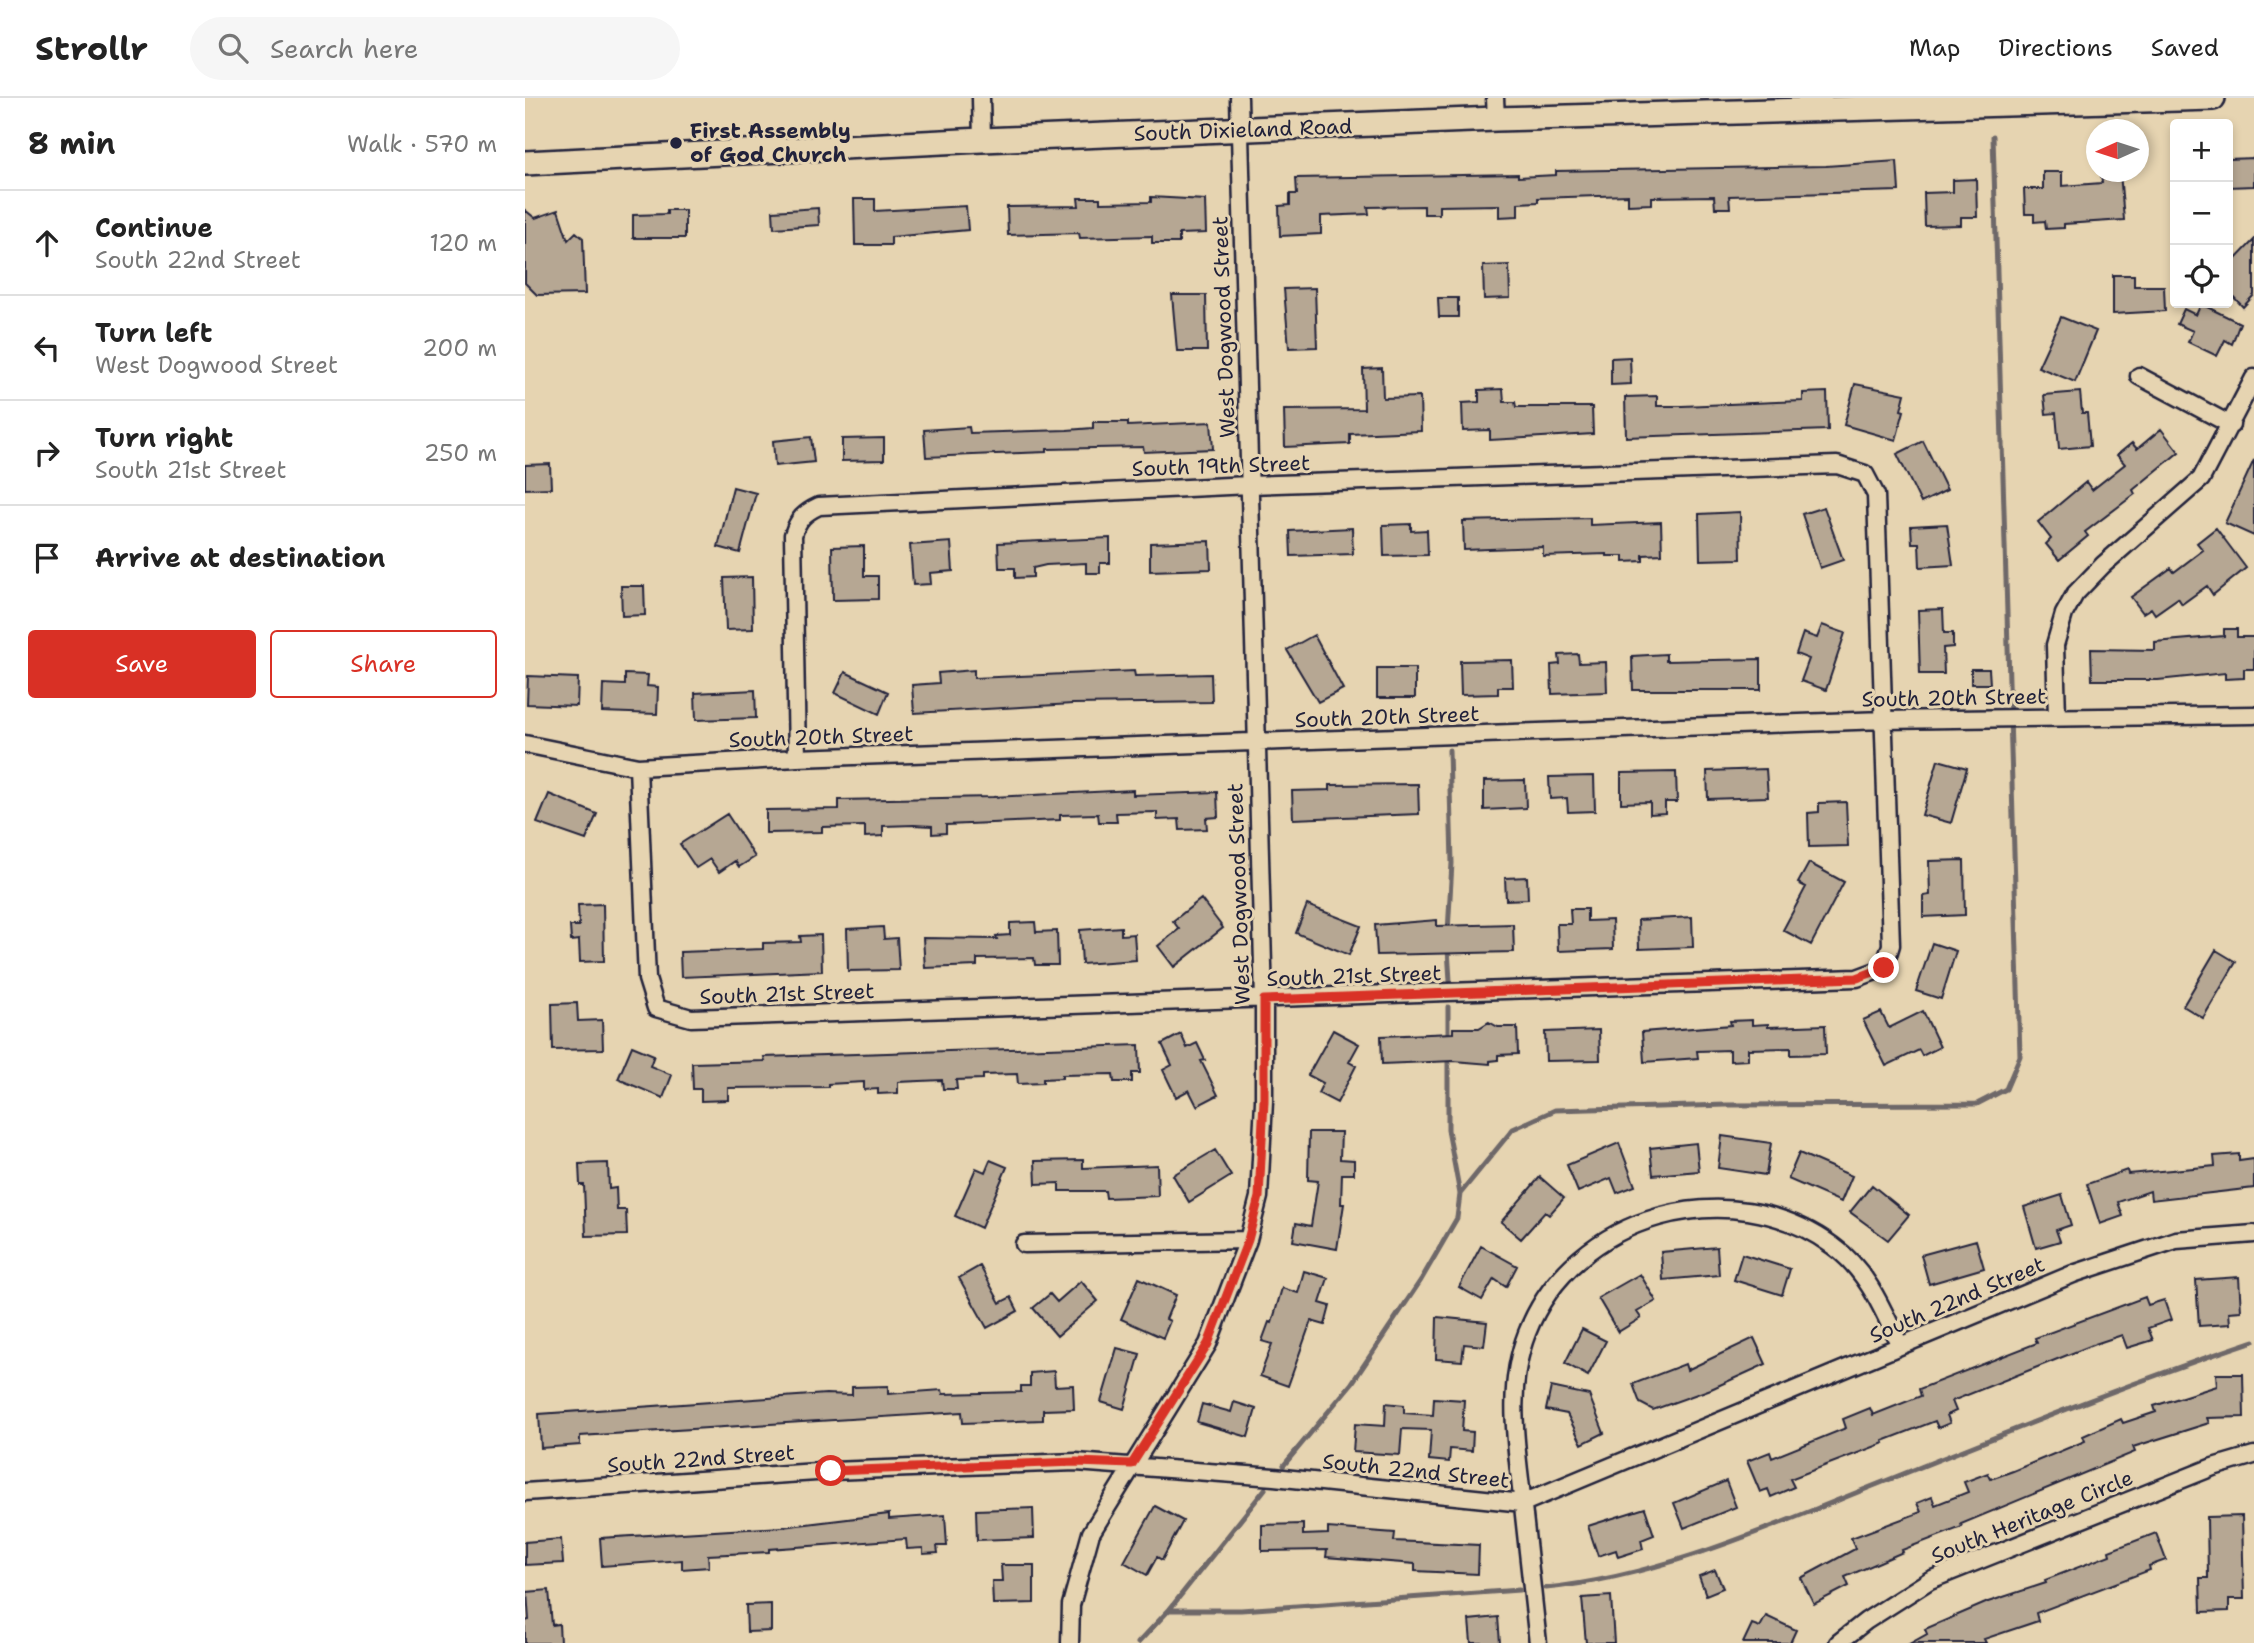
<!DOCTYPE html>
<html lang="en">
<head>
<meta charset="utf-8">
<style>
  body { margin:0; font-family:"Shantell Sans",sans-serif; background:#f6f6f6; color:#222 }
  .controls { position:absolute; right:21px; top:21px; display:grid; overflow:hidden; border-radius:7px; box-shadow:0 4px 10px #0003 }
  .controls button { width:63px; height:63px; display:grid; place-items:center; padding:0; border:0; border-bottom:2px solid #e0e0e0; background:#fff; color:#222; font:35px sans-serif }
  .compass { position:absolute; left:1561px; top:21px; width:63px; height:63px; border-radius:50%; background:#fff; box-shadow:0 4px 10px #0003; rotate:267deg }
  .stop { position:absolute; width:21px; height:21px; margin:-16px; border:5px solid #d93025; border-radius:50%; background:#fff }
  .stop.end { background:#d93025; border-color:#fff; box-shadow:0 2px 7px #0008 }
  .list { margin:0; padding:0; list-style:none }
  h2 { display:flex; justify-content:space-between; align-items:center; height:91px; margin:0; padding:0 28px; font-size:30px }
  h2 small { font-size:23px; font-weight:400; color:#767676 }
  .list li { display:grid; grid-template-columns:46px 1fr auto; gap:21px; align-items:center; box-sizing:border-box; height:105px; padding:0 28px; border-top:2px solid #e0e0e0 }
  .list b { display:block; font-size:26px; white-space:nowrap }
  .list p { margin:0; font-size:23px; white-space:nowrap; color:#767676 }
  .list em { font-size:23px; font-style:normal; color:#767676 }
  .actions { display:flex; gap:14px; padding:21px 28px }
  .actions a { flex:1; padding:16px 0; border:2px solid #d93025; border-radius:7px; text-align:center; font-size:24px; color:#d93025 }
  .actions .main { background:#d93025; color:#fff }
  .icon { flex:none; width:38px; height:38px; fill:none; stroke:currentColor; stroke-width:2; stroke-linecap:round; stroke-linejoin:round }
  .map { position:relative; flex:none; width:1729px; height:1545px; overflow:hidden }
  header { display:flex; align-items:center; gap:42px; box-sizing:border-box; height:98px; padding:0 35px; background:#fff; border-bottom:2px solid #e0e0e0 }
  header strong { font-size:33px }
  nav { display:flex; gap:38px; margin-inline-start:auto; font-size:24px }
  .search { width:490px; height:63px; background:#f6f6f6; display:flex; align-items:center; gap:18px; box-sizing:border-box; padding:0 24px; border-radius:38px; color:#767676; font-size:26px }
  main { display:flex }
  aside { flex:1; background:#fff }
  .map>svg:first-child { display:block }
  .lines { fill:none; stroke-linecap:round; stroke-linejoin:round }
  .stream { stroke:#6e6769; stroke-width:5 }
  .building { fill:#b6a793; stroke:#22223b; stroke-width:2 }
  .street-casing { stroke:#22223b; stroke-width:21 }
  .secondary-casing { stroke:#22223b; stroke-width:28 }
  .street { stroke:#e6d4b1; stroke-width:16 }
  .secondary { stroke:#e6d4b1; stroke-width:23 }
  .route { stroke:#d93025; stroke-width:9 }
  .poi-dot { fill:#22223b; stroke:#e6d4b1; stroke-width:2.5 }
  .labels { text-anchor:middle; stroke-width:6; stroke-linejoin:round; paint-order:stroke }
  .street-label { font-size:21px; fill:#22223b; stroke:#e6d4b1 }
  .poi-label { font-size:21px; font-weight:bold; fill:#22223b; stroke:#e6d4b1; text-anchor:start }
</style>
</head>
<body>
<header>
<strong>Strollr</strong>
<div class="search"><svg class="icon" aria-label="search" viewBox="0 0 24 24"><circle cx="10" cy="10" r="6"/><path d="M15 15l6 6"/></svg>Search here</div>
<nav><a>Map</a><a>Directions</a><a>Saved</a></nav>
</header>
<main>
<aside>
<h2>8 min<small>Walk · 570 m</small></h2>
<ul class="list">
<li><svg class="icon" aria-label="ahead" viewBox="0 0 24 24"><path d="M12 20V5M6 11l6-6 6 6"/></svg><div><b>Continue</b><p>South 22nd Street</p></div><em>120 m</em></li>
<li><svg class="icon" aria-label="left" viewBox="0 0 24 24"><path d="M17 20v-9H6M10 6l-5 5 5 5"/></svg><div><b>Turn left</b><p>West Dogwood Street</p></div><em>200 m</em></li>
<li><svg class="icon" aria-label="right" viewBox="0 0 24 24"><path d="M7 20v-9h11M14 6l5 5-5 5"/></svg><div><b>Turn right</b><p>South 21st Street</p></div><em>250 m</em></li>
<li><svg class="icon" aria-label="arrive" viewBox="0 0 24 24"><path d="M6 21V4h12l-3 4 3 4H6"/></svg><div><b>Arrive at destination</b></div></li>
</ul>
<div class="actions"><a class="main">Save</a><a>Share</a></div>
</aside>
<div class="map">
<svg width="1729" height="1545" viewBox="0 0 1729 1545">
  <rect width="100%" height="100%" fill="#e6d4b1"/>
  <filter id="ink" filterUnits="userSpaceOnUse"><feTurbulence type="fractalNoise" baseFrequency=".0143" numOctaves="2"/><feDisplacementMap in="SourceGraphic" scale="14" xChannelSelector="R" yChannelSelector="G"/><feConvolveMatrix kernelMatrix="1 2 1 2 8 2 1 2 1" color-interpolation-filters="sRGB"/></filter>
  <g filter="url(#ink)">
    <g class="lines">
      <path class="stream" d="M923,834L927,765L924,652
        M923,851L925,883
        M923,941V909
        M923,958V1032L935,1096
        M759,1367L827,1285L896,1182L932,1120L935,1096L988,1031L1030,1012L1202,1007L1452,1006L1481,991L1495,958L1468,38
        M1021,1490C1132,1479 1241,1431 1343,1390C1471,1339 1598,1287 1729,1243
        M644,1512H716L994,1492
        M613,1545L644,1512L740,1391"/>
    </g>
    <path class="building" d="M1729,60V88L1703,89V61Z
      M1372,63L1374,93L1204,98L1205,110H1190L1189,98L1127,99V106L1103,107V97L1013,100V104L993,105V118L974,119V107L914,108V116H899V108L843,109L844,116L796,118V136L755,138L754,108L765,107V96H772L771,80L993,76V79L1031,77V73L1301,68Z
      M1518,74H1537V88L1577,85L1576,75L1595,74L1599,122L1539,126V130L1521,131L1520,123L1509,124V116H1500L1499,91H1518Z
      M1451,81L1452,119H1436V127L1400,128L1399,95L1428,94V82Z
      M626,99L680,102L681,135L654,136V145H627V138L555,140L554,135L483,137L482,109L554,108L553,100H575V105L626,104Z
      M329,101H350V113L441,108L443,132L366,139V147H330Z
      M293,110L294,127L249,130L248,113Z
      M0,112L10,120L33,112L43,142L51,134L58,140L60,196L12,197L0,185Z
      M142,112H160V140H108V117L142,116Z
      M1729,142V197L1718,209L1703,193V169Z
      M984,167L985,200L959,201L958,168Z
      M1588,177H1609V188H1639L1640,213L1588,216Z
      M790,190L792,249L764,250L759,191Z
      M647,197H681L682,253H652Z
      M913,200H933V219H914Z
      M1676,206L1715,225L1707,246L1700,242L1692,258L1663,244L1668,233L1652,226L1659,211L1671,217Z
      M1536,219L1571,233L1550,284L1513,269Z
      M1105,259L1106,286L1086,287V260Z
      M857,270L858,300L895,299L896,333L825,336V346L760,349L759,312L839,311L838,271Z
      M1330,286L1380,296L1376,312L1379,313L1371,342L1319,327Z
      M978,291L979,304H990L991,309H1067L1068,336L965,342V332L938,333L937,305L954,304V292Z
      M1302,294L1303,332L1101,339L1100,299L1132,298V308H1157L1278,303V295Z
      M1555,294L1557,315H1562L1565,348L1534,351L1531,315L1521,316L1519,297Z
      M568,324H603V328L686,324L688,351L619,354L618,349L522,351V354L401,359L399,332L444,329L445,335L542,332L568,330Z
      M1636,331L1654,354L1608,392L1610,396L1560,434L1563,438L1534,462L1521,446L1526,441L1513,424L1561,384L1567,392L1600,366L1592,357L1607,345L1612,351Z
      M286,339L289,364L250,368L248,343Z
      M359,340V362L317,363V341Z
      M1398,343L1422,392L1396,405L1372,356Z
      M1729,362V438L1700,425Z
      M25,366L26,390L0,391V367Z
      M208,389L231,395L215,455L193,449Z
      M1299,409L1318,462L1295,470L1277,416Z
      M1215,414L1216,461L1175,462L1174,416Z
      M1065,420V427L1136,424L1137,456L1118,457V463L1099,464V458H1082V456L1018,458V449L939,452L938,423Z
      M886,426V433L902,432L903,457L859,458L858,427Z
      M1422,426L1428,467L1395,469L1394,445H1387L1386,428Z
      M827,430L828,456L766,458L765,433Z
      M1691,430L1721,470L1688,497L1682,488L1657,506L1653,500L1630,516L1626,510L1618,515L1606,499L1646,470L1649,474L1678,452L1672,445Z
      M585,440V465H575V475H561V465L521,467L508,470V479L490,480V470H474L473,445Z
      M685,443L686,471L625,473V445Z
      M426,444L428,473L405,475L406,486L388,487L385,447Z
      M339,448V478H353V501L308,502L307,449Z
      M227,479L228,531L201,532L199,480Z
      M96,488H119L120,517L97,518Z
      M1418,511L1419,535H1428V549L1418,550L1419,576H1395L1393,512Z
      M1297,527L1320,535L1301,592L1276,583L1284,561L1271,556L1278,535L1292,540Z
      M1699,531H1712V539H1729V571H1719V580L1700,581V575L1633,582H1567L1566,551L1630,552V544L1699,538Z
      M789,537L818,591L793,604L762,552Z
      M1053,556L1054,565L1081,564L1082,594L1027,596L1026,567L1035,566L1034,557Z
      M1141,556V563L1236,561V592H1108L1107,558Z
      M987,562L988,589H973V596L936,597L935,563Z
      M852,570H890V600H852Z
      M1446,571H1464L1465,586H1446Z
      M449,572V580L609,573L610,578L686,576L687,604L548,606L389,615L387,587L414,585L413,575Z
      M320,574L363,594L354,616L310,595Z
      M100,576L123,577L122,588L133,589L132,616L77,614L78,586L100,587Z
      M3,578L53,580L52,608L2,606Z
      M230,592L231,620L171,622L170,595Z
      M1413,662L1442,670L1426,725L1397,717Z
      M1241,671L1243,699L1183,701L1182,673Z
      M1151,674L1152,704H1140V715L1125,716V704L1096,705V675Z
      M1069,678L1070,713L1043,714L1042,700L1025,701L1024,679Z
      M1000,682L1001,710L959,712V683Z
      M893,686L894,716L768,721L767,693L805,692V687Z
      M608,692V697L692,694L693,719L681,720L682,731L655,732L654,721L632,722V714L591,715L592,724H574L573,716L535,717V722L421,727V735L407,736V728L389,727L358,728V738L340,739V728L297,729V734L241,735V712L314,711V702L468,699Z
      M24,696L72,716L61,742L12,725Z
      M1321,704L1323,748L1284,749L1283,715L1294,714V705Z
      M202,716L230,759L214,769L210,763L194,774L185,761L171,770L155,746Z
      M1439,762L1440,817L1398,819V798L1405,797L1404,763Z
      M1284,765L1319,784L1286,847L1258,832L1281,789L1273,785Z
      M1002,779L1003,801L981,802L980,780Z
      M676,801L698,830L649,869L633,848L654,831L648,823Z
      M78,806L79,863L55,864L54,842L46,843L45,828H54L53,807Z
      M782,807L836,828L824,857L771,835Z
      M1045,811H1062V823L1087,822L1088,851L1033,853L1032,826H1046Z
      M1167,819L1168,849L1114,851L1113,822Z
      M912,822V828L988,826L989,854L852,857L850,827Z
      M510,824L511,834L532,833L533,867H510L509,860L452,861V868L400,870L398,840L472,841L471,838L485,837V825Z
      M358,829L359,841L372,840L374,872L323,873L322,831Z
      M596,829V837L609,836L611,862L557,866L555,832Z
      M296,837L297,873L156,879L155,854L238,851V845L276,844L275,838Z
      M1407,845L1431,853L1416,901L1391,893Z
      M1691,852L1711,864L1678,920L1658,908Z
      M52,905L53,923L77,922L78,951L28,952L27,906Z
      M1398,913L1415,949L1397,958L1394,952L1361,968L1338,922L1356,914L1364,930Z
      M1227,922V927L1243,926V929L1300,927L1301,956L1266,957V950L1223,951V962L1205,963V952L1172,953L1173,960L1119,964L1117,934L1206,927L1205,923Z
      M964,924L973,929H992L993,956L973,957V962L965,963V966L929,963L857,966L856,938L928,935V930H954Z
      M808,932L834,946L824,964L831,968L812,1005L793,995L798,985L783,977Z
      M1074,932L1075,962L1021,963L1020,934Z
      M656,936L662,950L672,945L680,962L676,963L693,997L672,1008L664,992L651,999L638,972L647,967L637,946Z
      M614,947L615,975H607V984H589L588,976L537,977V980L518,981V985L493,986L492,976L458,977V981L431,982L432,991H418L417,982L373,984V995L353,996V991L339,992V984L303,986V989L203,990V1002L176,1003V991H168L167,965L240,963L239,959Z
      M107,948L129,957L125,968L147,977L138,1000L93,981Z
      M784,1034H816L815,1061L829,1062V1076H817L816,1106H819L812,1151L768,1143L771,1125L786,1128L793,1083L783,1082Z
      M1197,1038L1246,1045L1241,1077L1193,1070Z
      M1094,1045L1110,1088L1092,1095L1086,1080L1053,1094L1042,1067Z
      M1171,1045L1174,1073L1128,1077L1125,1050Z
      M690,1052L706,1078L664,1104L648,1077Z
      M1274,1055L1327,1078L1316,1104L1263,1081Z
      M1714,1056V1063L1729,1061V1090L1626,1102L1625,1093L1593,1104L1598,1118L1575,1126L1562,1086L1602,1072L1603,1076L1690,1068L1689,1058Z
      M465,1062L482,1069L456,1130L430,1118L451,1070L460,1074Z
      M558,1062V1070L632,1067L633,1098L581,1100L580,1093H534V1085L511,1086L510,1063Z
      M83,1065L84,1091L91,1090L92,1112H101L102,1137L61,1138L59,1087H55L54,1066Z
      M1015,1079L1039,1100L1024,1117L1020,1114L996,1141L976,1124Z
      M1347,1087L1384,1117L1363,1142L1325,1114Z
      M1537,1097L1546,1127L1531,1132L1535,1143L1511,1150L1499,1109Z
      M1451,1142L1459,1170L1404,1186L1396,1157Z
      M956,1148L992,1168L981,1189L969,1181L957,1202L934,1189Z
      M1192,1149L1194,1177L1138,1182L1136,1154Z
      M1217,1156L1265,1171L1257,1197L1209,1182Z
      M455,1168L475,1205L486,1199L493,1213L462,1230L434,1180Z
      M779,1173L803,1180L795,1205L805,1208L800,1227L786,1223L763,1288L735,1278L747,1246L737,1243L744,1224L747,1225L757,1190L773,1195Z
      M1115,1176L1131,1203L1112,1214L1116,1220L1093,1234L1073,1200Z
      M1714,1179L1716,1213L1704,1214L1705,1226L1674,1228L1671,1182Z
      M614,1180L651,1197L641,1221L645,1223L638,1240L596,1221Z
      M556,1183L573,1203L532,1238L508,1210L525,1196L532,1204Z
      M1620,1199L1623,1207L1639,1202L1646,1222L1623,1230L1628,1242L1602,1250L1597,1237L1570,1246L1427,1303L1431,1313L1422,1317L1425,1325L1413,1330L1410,1323L1358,1343L1359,1345L1265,1381L1269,1389L1246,1399L1243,1391L1235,1394L1222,1363L1245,1354L1247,1360L1321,1330L1318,1321L1345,1310L1348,1317L1396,1298L1394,1291L1512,1245L1510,1240Z
      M912,1219L962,1224L959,1248L939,1246L937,1263L911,1261Z
      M1057,1231L1081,1243L1063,1278L1040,1265Z
      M1229,1240L1241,1266L1186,1291L1128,1312L1115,1305L1108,1286L1160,1266L1162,1272Z
      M592,1250L615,1256L599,1311L576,1304Z
      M529,1273L530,1288L548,1287L549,1311L518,1312V1322L438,1325L437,1314L55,1338V1347L16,1350L14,1316L301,1296L327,1297V1289L363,1288V1296L417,1292L418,1296L496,1294V1288H505V1275Z
      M1691,1276H1718L1719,1319L1682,1320L1684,1325L1608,1349L1610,1354L1436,1426L1437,1429L1377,1452L1378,1454L1320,1479L1324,1488L1289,1506L1276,1480L1330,1451L1326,1440L1396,1414L1392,1405L1407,1399L1410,1407L1443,1394L1439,1384L1463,1375L1466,1381L1488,1373L1560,1343L1558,1338L1596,1321L1598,1325L1631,1314L1629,1308L1692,1288Z
      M1026,1289L1064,1297L1079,1335L1057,1346L1042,1316L1021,1312Z
      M909,1300L939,1302L937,1333L948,1334L947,1353L925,1351L924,1364L904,1362L906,1332L877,1331L875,1357L828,1354L830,1326L860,1328L861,1305L879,1307V1315L908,1317Z
      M709,1304L731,1311L723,1339L672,1324L677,1306L706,1314Z
      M1201,1383L1211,1409L1159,1430L1149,1405Z
      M630,1408L658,1423L637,1462L632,1459L622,1477L599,1464Z
      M508,1410L509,1440L452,1442L451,1412Z
      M1120,1410L1129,1437L1116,1442L1118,1451L1093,1459L1091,1452L1073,1458L1063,1428Z
      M364,1416V1421L420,1417L422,1448H412L413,1455L398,1456V1450L382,1451L381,1441L244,1451V1454L183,1457L184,1469L157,1471V1462L77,1468L75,1440L257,1429Z
      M1717,1418L1719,1501H1704V1513L1676,1514L1675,1480H1683L1682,1419Z
      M778,1426V1437L803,1436V1430L870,1435L869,1443L954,1447L953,1476L890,1473V1466L801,1459L802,1452L737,1453V1427Z
      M1631,1435L1641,1462L1624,1468L1625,1472L1511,1515L1513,1523L1459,1541L1461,1545H1386L1402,1536L1400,1531L1463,1504L1521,1485L1520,1482L1585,1457L1584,1453Z
      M36,1441L38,1465L0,1467V1444Z
      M476,1467H509V1505L468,1506L467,1483H477Z
      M1190,1472L1198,1490L1181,1497L1174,1478Z
      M24,1492L27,1527L34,1526L35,1545H0V1523L4,1522L2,1494Z
      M1086,1498L1089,1545H1061L1057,1500Z
      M246,1506V1533L222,1534L221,1507Z
      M1241,1518L1271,1532L1265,1545H1218L1227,1526L1235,1529Z
      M973,1519L975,1545H946L944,1522Z"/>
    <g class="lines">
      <defs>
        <path id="street" d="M456,0L457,42
          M970,0L971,21
          M1614,278L1706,327
          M1532,619L1530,547L1539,516L1550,496L1578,467L1676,381L1729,280
          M0,646L113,669L272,660L1359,622L1729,617
          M113,669L122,881L131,910L166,920L1332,880L1359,870L1366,847L1351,397L1340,376L1312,367L724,387L294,408C279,415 273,421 268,437L272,660
          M499,1146L723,1142
          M0,1394L306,1373L551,1364L749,1379L998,1405L1548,1176L1651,1142L1729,1136
          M545,1545L546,1507L566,1435L683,1246L723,1142L734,1099L739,1003V903L714,0
          M1013,1545C1008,1499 1003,1454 998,1408C992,1350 980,1291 1002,1235C1048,1116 1206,1073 1308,1148C1342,1172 1358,1212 1375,1248
          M1313,1545L1341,1523L1405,1482L1688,1369L1729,1357"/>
        <path id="secondary" d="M0,65L457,42L971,21L1688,0"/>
      </defs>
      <use href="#street" class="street-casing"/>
      <use href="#secondary" class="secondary-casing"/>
      <use href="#street" class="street"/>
      <use href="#secondary" class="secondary"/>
    </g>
  </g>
  <g class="lines" filter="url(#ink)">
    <path class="route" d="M306,1373L551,1364L607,1366L683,1246L723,1142L734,1099L739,1003V902L1332,880L1359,870"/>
  </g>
  <circle class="poi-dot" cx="151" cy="45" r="7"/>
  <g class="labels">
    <g class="street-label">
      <text transform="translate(718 32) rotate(-2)" y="7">South Dixieland Road</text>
      <text transform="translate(699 229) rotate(-92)" y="7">West Dogwood Street</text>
      <text transform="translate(696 368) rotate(-2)" y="7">South 19th Street</text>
      <text transform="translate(1429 600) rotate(-1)" y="7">South 20th Street</text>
      <text transform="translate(862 619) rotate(-2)" y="7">South 20th Street</text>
      <text transform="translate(296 639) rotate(-2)" y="7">South 20th Street</text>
      <text transform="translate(714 796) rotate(-92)" y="7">West Dogwood Street</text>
      <text transform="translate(829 878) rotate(-2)" y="7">South 21st Street</text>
      <text transform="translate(262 896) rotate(-2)" y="7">South 21st Street</text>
      <text transform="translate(1432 1202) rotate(-23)" y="7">South 22nd Street</text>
      <text transform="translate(176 1361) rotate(-4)" y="7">South 22nd Street</text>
      <text transform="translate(891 1373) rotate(6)" y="7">South 22nd Street</text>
      <text transform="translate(1507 1419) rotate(-22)" y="7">South Heritage Circle</text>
    </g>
    <g class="poi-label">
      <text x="165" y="40">First Assembly<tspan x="165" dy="24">of God Church</tspan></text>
    </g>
  </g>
</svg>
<div class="controls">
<button>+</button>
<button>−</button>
<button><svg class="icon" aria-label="locate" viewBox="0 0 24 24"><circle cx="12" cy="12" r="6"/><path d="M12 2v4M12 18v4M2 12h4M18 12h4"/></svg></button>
</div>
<svg class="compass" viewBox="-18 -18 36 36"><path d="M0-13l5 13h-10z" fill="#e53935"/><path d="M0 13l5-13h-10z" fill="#767676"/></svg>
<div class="stop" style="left:306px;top:1373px"></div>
<div class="stop end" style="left:1359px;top:870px"></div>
</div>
</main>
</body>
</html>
